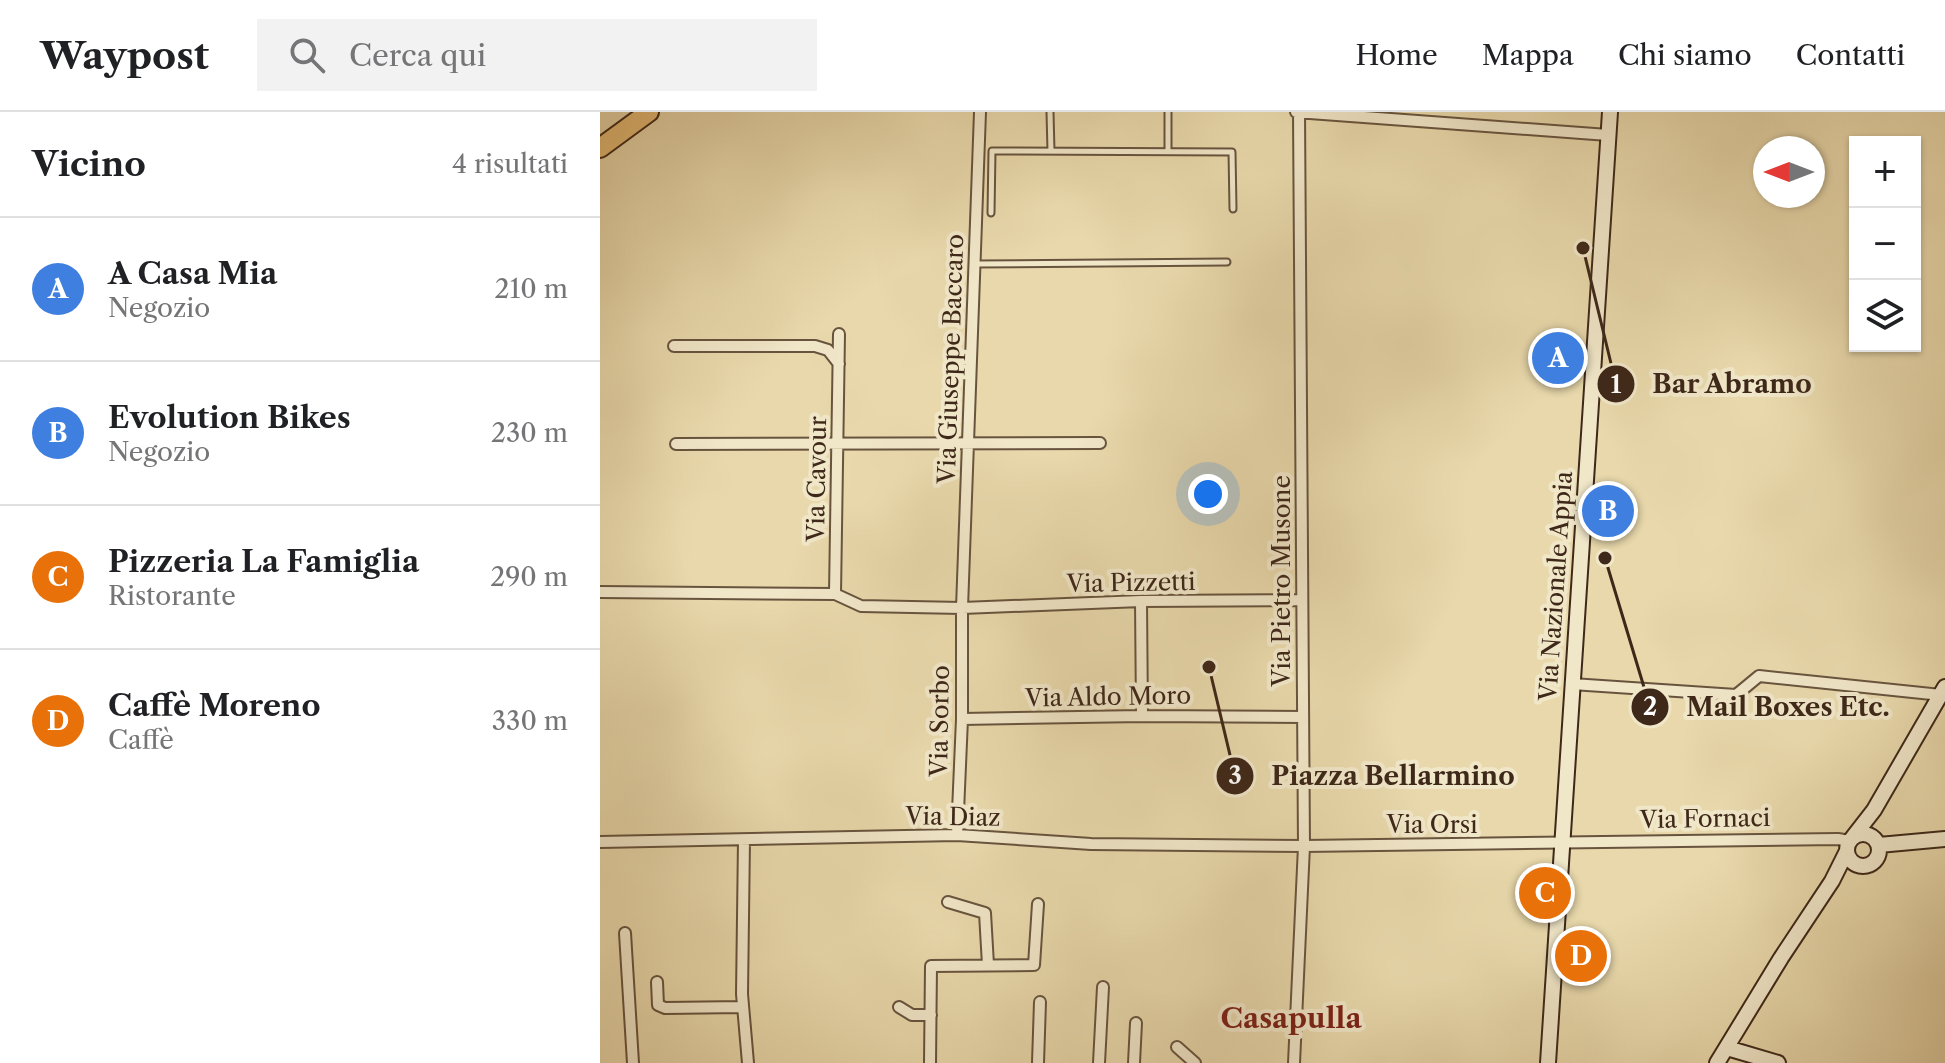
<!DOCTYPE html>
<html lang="it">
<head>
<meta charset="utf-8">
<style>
  body { margin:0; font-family:"Libre Caslon Text",serif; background:#f2f2f2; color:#202124 }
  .controls { position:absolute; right:24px; top:24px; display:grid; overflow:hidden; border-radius:0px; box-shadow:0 2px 6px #0004 }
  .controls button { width:72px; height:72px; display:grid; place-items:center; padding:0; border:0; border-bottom:2px solid #e0e0e0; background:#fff; color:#202124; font:40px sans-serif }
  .compass { position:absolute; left:1153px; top:24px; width:72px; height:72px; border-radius:50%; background:#fff; box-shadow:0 2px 6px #0004; rotate:270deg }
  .you { position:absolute; left:608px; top:382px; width:28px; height:28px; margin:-20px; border:6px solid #fff; border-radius:50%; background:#1a73e8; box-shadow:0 0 0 12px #1a73e833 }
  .badge { display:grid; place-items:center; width:52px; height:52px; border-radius:50%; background:#8f2418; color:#fff; font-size:26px; font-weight:700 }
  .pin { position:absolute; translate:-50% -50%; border:4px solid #fff; box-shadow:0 2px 8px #0006 }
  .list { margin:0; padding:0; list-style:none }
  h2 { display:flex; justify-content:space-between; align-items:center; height:104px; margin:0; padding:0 32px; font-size:34px }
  h2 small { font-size:26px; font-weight:400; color:#757577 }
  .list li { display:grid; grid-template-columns:52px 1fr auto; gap:24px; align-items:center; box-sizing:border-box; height:144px; padding:0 32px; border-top:2px solid #e0e0e0 }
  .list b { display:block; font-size:30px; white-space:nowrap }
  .list p { margin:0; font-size:26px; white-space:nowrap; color:#757577 }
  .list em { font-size:26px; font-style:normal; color:#757577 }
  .icon { flex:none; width:44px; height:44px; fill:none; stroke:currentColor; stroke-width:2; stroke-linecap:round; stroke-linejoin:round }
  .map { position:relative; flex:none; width:1345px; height:951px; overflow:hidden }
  header { display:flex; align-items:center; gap:48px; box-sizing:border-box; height:112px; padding:0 40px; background:#fff; border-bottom:2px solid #e0e0e0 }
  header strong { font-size:38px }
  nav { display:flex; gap:44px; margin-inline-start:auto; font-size:28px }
  .search { width:560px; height:72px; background:#f2f2f2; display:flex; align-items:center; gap:20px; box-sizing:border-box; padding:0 28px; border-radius:0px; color:#757577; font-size:30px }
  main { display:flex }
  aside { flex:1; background:#fff }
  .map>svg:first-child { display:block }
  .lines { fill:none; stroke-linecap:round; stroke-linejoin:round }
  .lane-casing { stroke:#68543e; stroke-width:9 }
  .street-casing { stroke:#68543e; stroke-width:14 }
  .secondary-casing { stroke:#3e2819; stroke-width:18 }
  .highway-casing { stroke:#3e2819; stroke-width:22 }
  .lane { stroke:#f0e6c8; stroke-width:5 }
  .street { stroke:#f0e6c8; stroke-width:10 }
  .secondary { stroke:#f0e6c8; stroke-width:14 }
  .highway { stroke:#e4bc76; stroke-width:18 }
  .labels { text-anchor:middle; stroke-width:8; stroke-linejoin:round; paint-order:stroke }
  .street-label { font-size:24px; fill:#3e2819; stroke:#f0e6c8 }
  .quarter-label { font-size:28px; font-weight:bold; fill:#7a1f14; stroke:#f0e6c8 }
  .leader { fill:none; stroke:#3e2819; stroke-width:3 }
  .callout-dot { fill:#3e2819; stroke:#f0e6c8; stroke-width:3 }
  .mark-label { font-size:24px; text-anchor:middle; font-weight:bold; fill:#fff }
  .callout-label { font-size:26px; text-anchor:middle; font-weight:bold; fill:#3e2819; stroke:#f0e6c8; stroke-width:8; stroke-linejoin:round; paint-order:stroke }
</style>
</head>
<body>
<header>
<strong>Waypost</strong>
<div class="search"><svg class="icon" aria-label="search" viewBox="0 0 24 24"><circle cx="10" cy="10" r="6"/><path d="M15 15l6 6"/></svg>Cerca qui</div>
<nav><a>Home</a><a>Mappa</a><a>Chi siamo</a><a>Contatti</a></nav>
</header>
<main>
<aside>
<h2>Vicino<small>4 risultati</small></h2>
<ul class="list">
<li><span class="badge" style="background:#3f7fe0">A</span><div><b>A Casa Mia</b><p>Negozio</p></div><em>210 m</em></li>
<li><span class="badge" style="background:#3f7fe0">B</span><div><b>Evolution Bikes</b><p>Negozio</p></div><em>230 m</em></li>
<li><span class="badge" style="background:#e8710a">C</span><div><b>Pizzeria La Famiglia</b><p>Ristorante</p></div><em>290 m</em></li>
<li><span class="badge" style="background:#e8710a">D</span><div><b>Caffè Moreno</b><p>Caffè</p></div><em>330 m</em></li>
</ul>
</aside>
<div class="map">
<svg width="1345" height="951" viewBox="0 0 1345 951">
  <rect width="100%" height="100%" fill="#e8d8ab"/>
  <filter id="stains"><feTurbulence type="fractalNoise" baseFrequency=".0025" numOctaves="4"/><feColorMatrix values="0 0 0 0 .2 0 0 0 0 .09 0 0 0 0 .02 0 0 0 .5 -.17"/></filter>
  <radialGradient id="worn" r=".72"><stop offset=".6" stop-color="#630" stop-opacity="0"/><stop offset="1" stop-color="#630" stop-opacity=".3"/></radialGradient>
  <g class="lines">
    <defs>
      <path id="lane" d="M450,0L451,39
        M568,0V39
        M391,101L392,39L632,40L633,97
        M375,152L627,150"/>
      <path id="street" d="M696,0L1008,23
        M74,234H215L228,238L239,252
        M76,332L500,331
        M0,480L235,482L261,494L362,496L541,489L702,488
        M235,482L239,222
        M541,489L542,604
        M972,572L1136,583L1159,564L1341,583
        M362,607L542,604L703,605
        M357,723L362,607V496L380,0
        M144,728L142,882L148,951
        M0,730L357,723L491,732L704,734L1238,727L1250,729
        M348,790L385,801L388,853
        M25,821L33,951
        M57,870L58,893L65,896L143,895
        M299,895L312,903H331
        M577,935L595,951
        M330,951L331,854L434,853L438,792
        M438,951L440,890
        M499,951L503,875
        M534,951L536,911
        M694,951L704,734L699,0"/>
      <path id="secondary" d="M1247 738a16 16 0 1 1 32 0a16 16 0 1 1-32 0Z
        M1253,725L1274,698L1345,575
        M1279,733L1345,727
        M1127,936L1178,951
        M948,951L1010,0
        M1117,951L1181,846L1232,769L1247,739"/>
      <path id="highway" d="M0,36L49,0"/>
    </defs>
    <use href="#lane" class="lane-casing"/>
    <use href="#street" class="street-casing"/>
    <use href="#secondary" class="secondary-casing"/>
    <use href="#highway" class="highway-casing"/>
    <use href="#lane" class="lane"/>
    <use href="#street" class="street"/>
    <use href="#secondary" class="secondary"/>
    <use href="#highway" class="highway"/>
  </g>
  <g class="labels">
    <g class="street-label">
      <text transform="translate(351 247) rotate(-88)" y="8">Via Giuseppe Baccaro</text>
      <text transform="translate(217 367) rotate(-89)" y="8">Via Cavour</text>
      <text transform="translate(682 469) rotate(-90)" y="8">Via Pietro Musone</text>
      <text transform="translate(531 471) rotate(-1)" y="8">Via Pizzetti</text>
      <text transform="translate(956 474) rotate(-86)" y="8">Via Nazionale Appia</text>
      <text transform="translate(508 585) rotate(-1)" y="8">Via Aldo Moro</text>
      <text transform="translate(340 609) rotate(-89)" y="8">Via Sorbo</text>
      <text transform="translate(353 705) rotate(1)" y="8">Via Diaz</text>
      <text transform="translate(1105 707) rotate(-1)" y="8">Via Fornaci</text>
      <text x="832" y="721">Via Orsi</text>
    </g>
    <g class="quarter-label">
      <text x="691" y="916">Casapulla</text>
    </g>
  </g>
  <path class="leader" d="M983 136L1016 272M1005 446L1050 595M609 555L635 664"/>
  <g class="callout-dot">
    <circle cx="983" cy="136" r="8"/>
    <circle cx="1005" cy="446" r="8"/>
    <circle cx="609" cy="555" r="8"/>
    <circle cx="1016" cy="272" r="20"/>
    <circle cx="1050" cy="595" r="20"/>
    <circle cx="635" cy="664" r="20"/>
  </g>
  <g class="mark-label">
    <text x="1016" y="281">1</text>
    <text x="1050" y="603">2</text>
    <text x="635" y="672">3</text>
  </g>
  <g class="callout-label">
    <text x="1132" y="281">Bar Abramo</text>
    <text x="1188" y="604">Mail Boxes Etc.</text>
    <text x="793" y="673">Piazza Bellarmino</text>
  </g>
  <rect width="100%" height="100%" filter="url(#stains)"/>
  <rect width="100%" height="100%" fill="url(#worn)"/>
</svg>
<div class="controls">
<button>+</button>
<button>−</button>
<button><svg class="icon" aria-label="layers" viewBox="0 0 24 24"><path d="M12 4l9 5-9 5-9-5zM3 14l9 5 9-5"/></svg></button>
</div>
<svg class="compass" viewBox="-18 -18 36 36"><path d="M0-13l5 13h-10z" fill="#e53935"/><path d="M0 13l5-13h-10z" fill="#757577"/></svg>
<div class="you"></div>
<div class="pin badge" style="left:958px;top:246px;background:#3f7fe0">A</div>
<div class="pin badge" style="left:1008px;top:399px;background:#3f7fe0">B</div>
<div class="pin badge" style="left:945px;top:781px;background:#e8710a">C</div>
<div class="pin badge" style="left:981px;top:844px;background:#e8710a">D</div>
</div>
</main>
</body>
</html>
